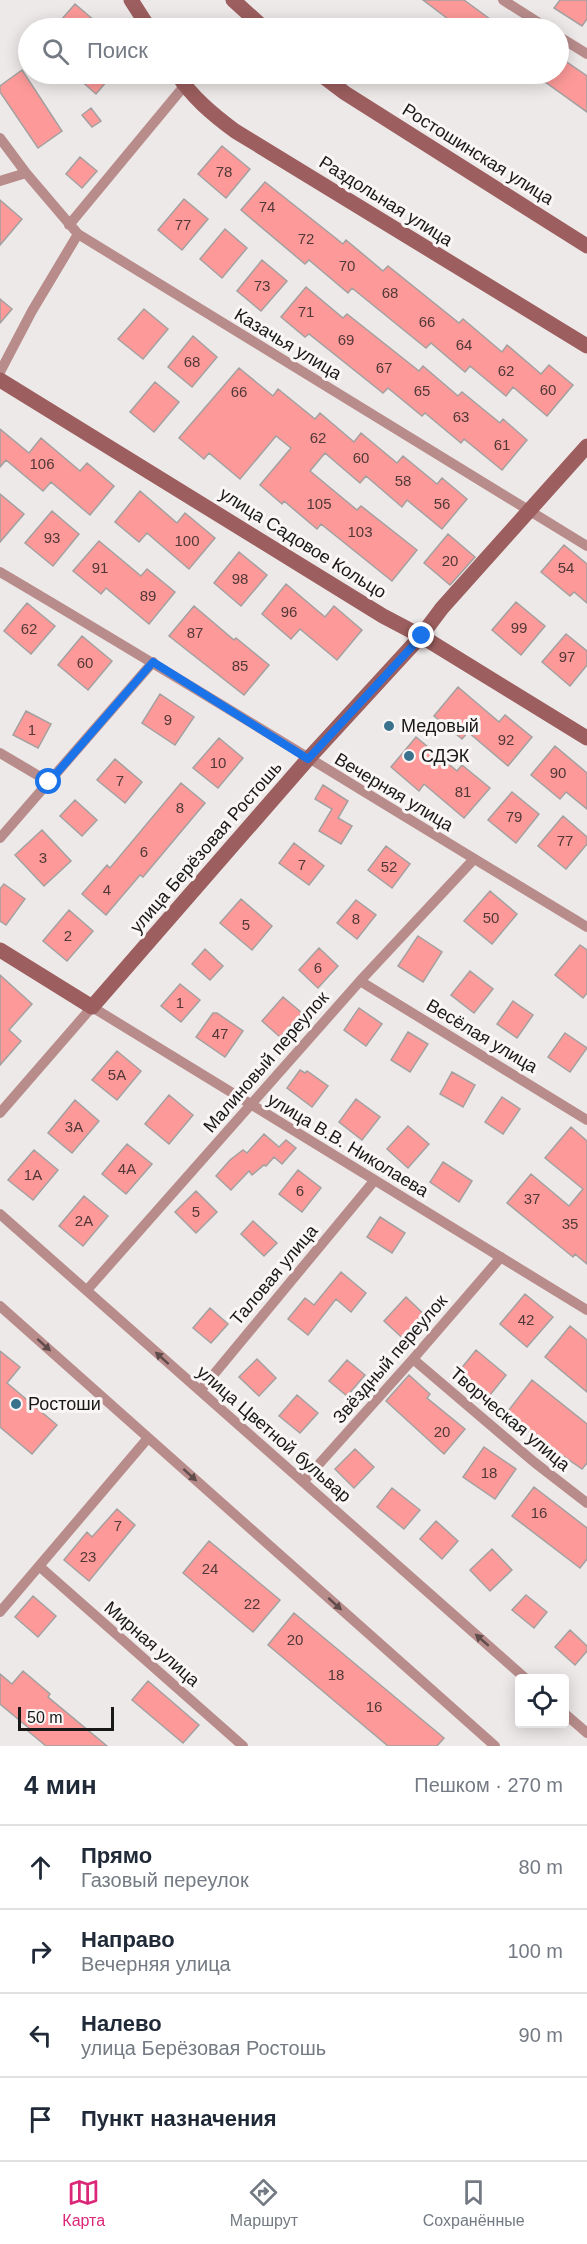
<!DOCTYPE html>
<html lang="ru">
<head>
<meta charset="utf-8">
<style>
  body { margin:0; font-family:Arial,sans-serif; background:#f6f6f7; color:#1f2937 }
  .controls { position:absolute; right:18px; bottom:18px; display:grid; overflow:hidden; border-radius:6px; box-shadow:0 3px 15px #0003 }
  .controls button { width:54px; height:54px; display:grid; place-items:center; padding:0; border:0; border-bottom:2px solid #e0e1e3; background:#fff; color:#1f2937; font:30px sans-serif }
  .scale { position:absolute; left:18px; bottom:15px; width:96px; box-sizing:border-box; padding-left:6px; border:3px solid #191818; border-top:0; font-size:16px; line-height:21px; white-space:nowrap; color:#191818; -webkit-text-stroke:4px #faf6f6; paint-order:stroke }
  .stop { position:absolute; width:18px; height:18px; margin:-14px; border:4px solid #1a73e8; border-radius:50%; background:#fff }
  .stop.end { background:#1a73e8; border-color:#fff; box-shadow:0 2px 6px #0008 }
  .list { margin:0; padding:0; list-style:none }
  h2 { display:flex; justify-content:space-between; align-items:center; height:78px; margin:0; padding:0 24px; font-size:26px }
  h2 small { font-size:20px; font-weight:400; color:#747a83 }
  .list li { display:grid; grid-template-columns:39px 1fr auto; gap:18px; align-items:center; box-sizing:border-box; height:84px; padding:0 24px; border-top:2px solid #e0e1e3 }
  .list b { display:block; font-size:22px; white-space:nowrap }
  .list p { margin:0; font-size:20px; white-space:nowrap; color:#747a83 }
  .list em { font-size:20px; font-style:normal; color:#747a83 }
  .icon { flex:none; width:33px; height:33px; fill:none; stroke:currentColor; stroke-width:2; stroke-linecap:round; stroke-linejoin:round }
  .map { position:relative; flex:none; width:587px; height:1746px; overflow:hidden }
  .search { position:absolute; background:#fff; box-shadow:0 3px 15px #0003; left:18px; right:18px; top:18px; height:66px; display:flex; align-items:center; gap:15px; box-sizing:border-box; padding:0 21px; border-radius:33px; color:#747a83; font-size:22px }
  .sheet { height:414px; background:#fff }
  nav { display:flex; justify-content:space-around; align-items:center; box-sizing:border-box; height:84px; border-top:2px solid #e0e1e3; background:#fff; font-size:16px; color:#747a83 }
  nav a { display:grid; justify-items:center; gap:3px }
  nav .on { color:#db2777 }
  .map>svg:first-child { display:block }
  .building { fill:#fd9a99; stroke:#a4a0a0; stroke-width:1.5 }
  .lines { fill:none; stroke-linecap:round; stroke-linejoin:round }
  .street { stroke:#b88c8b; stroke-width:10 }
  .secondary { stroke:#9c5e5e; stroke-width:15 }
  .oneway { fill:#614c4c }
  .route { stroke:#1a73e8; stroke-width:8 }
  .poi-dot { fill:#3a728d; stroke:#faf6f6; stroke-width:2 }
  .labels { text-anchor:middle; stroke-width:6; stroke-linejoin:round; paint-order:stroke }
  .number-label { font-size:15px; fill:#523838 }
  .street-label { font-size:18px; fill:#191818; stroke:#faf6f6 }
  .poi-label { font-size:18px; fill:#191818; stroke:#faf6f6; text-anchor:start }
</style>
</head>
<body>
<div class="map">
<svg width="587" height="1746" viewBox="0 0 587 1746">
  <rect width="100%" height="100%" fill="#ede9e8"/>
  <path class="building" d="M423,0H464L502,28H460Z
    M560,0H587V19L582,26L554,8Z
    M75,4L95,21L89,28H54Z
    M558,56L587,76V112L534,74H558Z
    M22,70L62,131L38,148L0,92V86Z
    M83,74H113L96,94L79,79Z
    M91,108L101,121L92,127L82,115Z
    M222,146L250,169L226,198L198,174Z
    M80,157L97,171L82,188L66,174Z
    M265,182L343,244L346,240L383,271L388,266L459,323L463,319L502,352L507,345L541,374L549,365L573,385L547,416L513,387L506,396L470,366L465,372L431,343L426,348L352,288L348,293L309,260L305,264L241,210Z
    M184,199L208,219L182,250L158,230Z
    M0,200L22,219L0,245Z
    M225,229L247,248L222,278L200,259Z
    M262,260L287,281L261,311L237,291Z
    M306,287L343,318L347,314L419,371L423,366L458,396L462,392L500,423L503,419L527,440L502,470L464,439L461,443L425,413L422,416L388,388L383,393L309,334L305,337L281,317Z
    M0,299L12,309L0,323Z
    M144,309L168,329L143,359L118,339Z
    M193,336L217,357L192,387L168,367Z
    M239,368L273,396L278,389L315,419L320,413L354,442L361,433L397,463L403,456L437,484L442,478L467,499L442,529L407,500L402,507L366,476L360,483L325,453L310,471L357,510L361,506L417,550L392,581L321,524L317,529L284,501L282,504L260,485L291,448L276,436L240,479L209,453L204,459L179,438Z
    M155,382L179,402L154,432L130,412Z
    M0,429L29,453L41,438L80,471L87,463L114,486L90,515L51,482L43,491L6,460L0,467Z
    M140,491L177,523L185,513L215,538L189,569L147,533L139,542L115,522Z
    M0,494L24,514L0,542Z
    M52,511L79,534L53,566L25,543Z
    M448,534L475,557L450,585L424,563Z
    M99,541L141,576L147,569L175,592L149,624L106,588L101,594L73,571Z
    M564,545L587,564V603L574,592L570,596L541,572Z
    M239,552L267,575L241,606L214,583Z
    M286,584L325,617L334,606L362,630L337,660L300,629L291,639L262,614Z
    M516,602L545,626L521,655L492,630Z
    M27,603L55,626L31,654L4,631Z
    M194,606L234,640L236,638L269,665L244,695L169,636Z
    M566,634L587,651V665L570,686L542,662Z
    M82,636L112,661L88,690L58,665Z
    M458,687L499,722L505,715L532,737L508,766L468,732L462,739L434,716Z
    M160,694L194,717L175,745L142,723Z
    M26,711L51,724L38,748L13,735Z
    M416,737L457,771L462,765L490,788L464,818L424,784L419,791L391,767Z
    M219,738L243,758L218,788L193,768Z
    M555,746L587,773V809L566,792L560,799L531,775Z
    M115,759L142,782L125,803L97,780Z
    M181,783L205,803L143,877L140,875L106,915L82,894L107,865L110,868Z
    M323,785L348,801L338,818L352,826L341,844L319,831L332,809L315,799Z
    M512,792L539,814L516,843L488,820Z
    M75,800L97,820L82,836L60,816Z
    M563,816L587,837V844L566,869L538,846Z
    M42,830L71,861L44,886L15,855Z
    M294,843L324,866L309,885L279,863Z
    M386,846L410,864L392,888L368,870Z
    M4,884L25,899L6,925L0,921V889Z
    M490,891L517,914L492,944L464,921Z
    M241,899L272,926L252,950L220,923Z
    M356,900L376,915L357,939L337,923Z
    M69,910L93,931L67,961L43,941Z
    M418,936L442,952L423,982L398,966Z
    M580,945L587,950V993L583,998L555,975Z
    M319,948L338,966L318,988L299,970Z
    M205,949L223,966L210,980L192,964Z
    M470,971L493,989L474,1013L451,995Z
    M0,975L32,1004L9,1030L21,1041L0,1065Z
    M180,984L200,1000L181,1022L161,1006Z
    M283,997L302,1013L280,1037L262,1021Z
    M513,1001L533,1015L517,1038L497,1024Z
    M359,1008L382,1024L366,1046L344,1030Z
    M213,1013H217L243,1031L225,1057L196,1037Z
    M408,1032L428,1044L410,1072L391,1060Z
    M565,1033L587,1048L570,1072L548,1057Z
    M117,1051L141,1071L117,1100L92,1080Z
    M300,1070L305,1073L307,1071L328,1086L312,1107L287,1088Z
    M452,1072L475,1085L463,1107L440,1094Z
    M169,1095L193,1115L169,1144L145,1124Z
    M502,1097L520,1109L503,1134L485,1122Z
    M356,1099L380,1117L362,1140L339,1122Z
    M75,1100L99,1121L72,1153L48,1133Z
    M408,1126L429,1144L408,1168L387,1149Z
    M571,1127L587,1141V1264L575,1254L573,1257L507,1203L531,1174L569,1206L583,1189L545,1158Z
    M264,1134L279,1147L286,1140L296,1148L282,1164L274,1157L266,1166L264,1165L252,1175L249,1171L231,1190L216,1176L230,1160L243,1150L247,1153Z
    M127,1144L152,1164L126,1194L102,1174Z
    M34,1150L58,1170L33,1200L8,1180Z
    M443,1162L472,1181L459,1202L430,1182Z
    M298,1170L321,1188L302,1212L279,1194Z
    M196,1191L217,1212L196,1233L175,1212Z
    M84,1196L108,1216L83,1246L59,1226Z
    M380,1217L405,1233L392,1253L367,1237Z
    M253,1221L277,1243L264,1256L241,1234Z
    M341,1272L366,1293L351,1312L336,1299L308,1335L288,1319L305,1298L314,1305Z
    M525,1294L553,1317L527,1347L500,1324Z
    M406,1297L431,1321L409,1344L384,1321Z
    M210,1308L228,1324L211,1343L193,1328Z
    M570,1326L587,1340V1392L545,1357Z
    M476,1350L506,1375L486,1400L456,1375Z
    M0,1351L20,1367L7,1383L57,1425L32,1454L0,1427Z
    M257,1359L276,1378L259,1396L239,1377Z
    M347,1360L365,1375L347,1396L329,1381Z
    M409,1375L430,1394L427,1398L465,1429L444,1454L386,1401Z
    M532,1380L587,1424V1463L582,1469L505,1415Z
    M297,1395L318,1413L300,1433L279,1416Z
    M484,1447L516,1469L495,1499L463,1477Z
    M355,1449L374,1467L354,1488L335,1469Z
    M534,1487L587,1528V1559L580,1568L512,1516Z
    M392,1488L420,1510L404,1529L377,1507Z
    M117,1509L135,1525L89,1581L64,1560L87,1532L92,1537Z
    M436,1521L458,1541L442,1559L420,1539Z
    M209,1541L280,1600L253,1632L183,1573Z
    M492,1549L512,1570L490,1591L470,1570Z
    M526,1595L547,1612L534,1628L512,1610Z
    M33,1596L56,1616L38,1637L15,1617Z
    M294,1613L444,1738L437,1746H388L268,1645Z
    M570,1630L587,1646V1651L575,1665L555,1647Z
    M23,1671L50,1694L48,1697L107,1746H46L28,1731L30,1729L0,1704V1674L12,1684Z
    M148,1681L199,1725L183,1743L132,1700Z"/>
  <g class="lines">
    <path class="street" d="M503,0L547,28
      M558,36L587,54
      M0,138L26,173L78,234L587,546
      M0,181L26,173
      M69,225L185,85
      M0,372L32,311L78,234
      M0,572C197,688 391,809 587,927
      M0,753L49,782
      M0,838L153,662
      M360,981L587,1120
      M0,1113L92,1007L587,1310
      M0,1214L525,1678
      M87,1290L360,981L474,859
      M0,1306L495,1746
      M413,1359L534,1462L587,1503
      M200,1391L374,1181
      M303,1482L413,1359L501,1257
      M39,1566L243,1746
      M0,1612L148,1438
      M564,1713L587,1733"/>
    <path class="secondary" d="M131,0L149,28
      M233,0L264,28
      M177,74C192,97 212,114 235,131L587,346
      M320,74L345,93L587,246
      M0,380L383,616L421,636L587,738
      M0,950L92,1007L308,759L421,636L442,608L587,446"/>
  </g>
  <defs><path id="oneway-solid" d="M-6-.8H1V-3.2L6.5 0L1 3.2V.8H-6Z" transform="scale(1.5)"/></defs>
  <g class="oneway">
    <use href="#oneway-solid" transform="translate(44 1345) rotate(42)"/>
    <use href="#oneway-solid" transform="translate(162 1358) rotate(-138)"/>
    <use href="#oneway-solid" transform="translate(190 1475) rotate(42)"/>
    <use href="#oneway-solid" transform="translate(335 1604) rotate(42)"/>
    <use href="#oneway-solid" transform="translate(482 1640) rotate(-139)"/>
  </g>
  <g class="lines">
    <path class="route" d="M49,782L153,662L308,759L422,636"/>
  </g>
  <g class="poi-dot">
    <circle cx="389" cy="726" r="6"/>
    <circle cx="409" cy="756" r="6"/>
    <circle cx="16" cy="1404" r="6"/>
  </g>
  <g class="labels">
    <g class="number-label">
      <text x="224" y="177">78</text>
      <text x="267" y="212">74</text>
      <text x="183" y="230">77</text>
      <text x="306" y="244">72</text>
      <text x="347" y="271">70</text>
      <text x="262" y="291">73</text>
      <text x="390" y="298">68</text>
      <text x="306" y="317">71</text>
      <text x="427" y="327">66</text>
      <text x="346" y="345">69</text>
      <text x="464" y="350">64</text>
      <text x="192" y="367">68</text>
      <text x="384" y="373">67</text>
      <text x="506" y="376">62</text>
      <text x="548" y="395">60</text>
      <text x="422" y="396">65</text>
      <text x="239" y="397">66</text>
      <text x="461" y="422">63</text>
      <text x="318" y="443">62</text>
      <text x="502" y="450">61</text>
      <text x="361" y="463">60</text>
      <text x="42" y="469">106</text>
      <text x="403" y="486">58</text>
      <text x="319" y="509">105</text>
      <text x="442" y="509">56</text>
      <text x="360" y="537">103</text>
      <text x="52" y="543">93</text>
      <text x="187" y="546">100</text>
      <text x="450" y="566">20</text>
      <text x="100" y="573">91</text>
      <text x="566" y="573">54</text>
      <text x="240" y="584">98</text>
      <text x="148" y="601">89</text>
      <text x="289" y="617">96</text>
      <text x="519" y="633">99</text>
      <text x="29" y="634">62</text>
      <text x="195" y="638">87</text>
      <text x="567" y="662">97</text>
      <text x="85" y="668">60</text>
      <text x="240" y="671">85</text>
      <text x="168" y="725">9</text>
      <text x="32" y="735">1</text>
      <text x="506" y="745">92</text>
      <text x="218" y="768">10</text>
      <text x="558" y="778">90</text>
      <text x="120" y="786">7</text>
      <text x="463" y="797">81</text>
      <text x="180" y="813">8</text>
      <text x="514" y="822">79</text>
      <text x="565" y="846">77</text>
      <text x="144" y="857">6</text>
      <text x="43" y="863">3</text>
      <text x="302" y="870">7</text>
      <text x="389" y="872">52</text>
      <text x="107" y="895">4</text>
      <text x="491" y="923">50</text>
      <text x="356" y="924">8</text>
      <text x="246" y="930">5</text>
      <text x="68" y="941">2</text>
      <text x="318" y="973">6</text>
      <text x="180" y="1008">1</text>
      <text x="220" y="1039">47</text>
      <text x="117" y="1080">5А</text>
      <text x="74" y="1132">3А</text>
      <text x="127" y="1174">4А</text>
      <text x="33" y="1180">1А</text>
      <text x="300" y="1196">6</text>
      <text x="532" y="1204">37</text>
      <text x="196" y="1217">5</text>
      <text x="84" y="1226">2А</text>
      <text x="570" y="1229">35</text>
      <text x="526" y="1325">42</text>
      <text x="442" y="1437">20</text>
      <text x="489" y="1478">18</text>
      <text x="539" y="1518">16</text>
      <text x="118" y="1531">7</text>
      <text x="88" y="1562">23</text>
      <text x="210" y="1574">24</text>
      <text x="252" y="1609">22</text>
      <text x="295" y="1645">20</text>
      <text x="336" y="1680">18</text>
      <text x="374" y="1712">16</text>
    </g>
    <g class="street-label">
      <text transform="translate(478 154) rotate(32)" y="6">Ростошинская улица</text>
      <text transform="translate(386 201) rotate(32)" y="6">Раздольная улица</text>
      <text transform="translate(288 344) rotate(31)" y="6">Казачья улица</text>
      <text transform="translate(303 543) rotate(32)" y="6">улица Садовое Кольцо</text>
      <text transform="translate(394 792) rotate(31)" y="6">Вечерняя улица</text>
      <text transform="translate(206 847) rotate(-49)" y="6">улица Берёзовая Ростошь</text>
      <text transform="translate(482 1036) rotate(31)" y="6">Весёлая улица</text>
      <text transform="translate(266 1062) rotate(-49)" y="6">Малиновый переулок</text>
      <text transform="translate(348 1145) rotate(31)" y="6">улица В.В. Николаева</text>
      <text transform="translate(274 1275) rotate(-50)" y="6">Таловая улица</text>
      <text transform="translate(390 1359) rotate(-49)" y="6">Звёздный переулок</text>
      <text transform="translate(510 1419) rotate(40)" y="6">Творческая улица</text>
      <text transform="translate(274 1434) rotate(41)" y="6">улица Цветной бульвар</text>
      <text transform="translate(152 1644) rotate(41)" y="6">Мирная улица</text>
    </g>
    <g class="poi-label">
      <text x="401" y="732">Медовый</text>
      <text x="421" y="762">СДЭК</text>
      <text x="28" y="1410">Ростоши</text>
    </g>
  </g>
</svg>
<div class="controls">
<button><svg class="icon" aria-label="locate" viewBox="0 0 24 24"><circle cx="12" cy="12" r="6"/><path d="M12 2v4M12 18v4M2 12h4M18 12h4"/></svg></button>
</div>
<div class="scale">50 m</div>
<div class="stop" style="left:49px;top:782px"></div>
<div class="stop end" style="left:422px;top:636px"></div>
<div class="search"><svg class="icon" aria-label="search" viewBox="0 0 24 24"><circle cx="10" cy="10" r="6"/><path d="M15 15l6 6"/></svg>Поиск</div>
</div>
<section class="sheet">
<h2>4 мин<small>Пешком · 270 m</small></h2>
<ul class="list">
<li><svg class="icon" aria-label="ahead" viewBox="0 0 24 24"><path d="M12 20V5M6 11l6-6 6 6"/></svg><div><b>Прямо</b><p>Газовый переулок</p></div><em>80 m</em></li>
<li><svg class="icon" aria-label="right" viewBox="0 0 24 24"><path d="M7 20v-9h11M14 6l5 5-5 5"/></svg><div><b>Направо</b><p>Вечерняя улица</p></div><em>100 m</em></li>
<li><svg class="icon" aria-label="left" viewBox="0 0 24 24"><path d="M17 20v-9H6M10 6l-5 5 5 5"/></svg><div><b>Налево</b><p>улица Берёзовая Ростошь</p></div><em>90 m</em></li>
<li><svg class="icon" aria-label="arrive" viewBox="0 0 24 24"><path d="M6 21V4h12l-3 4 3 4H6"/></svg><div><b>Пункт назначения</b></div></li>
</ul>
</section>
<nav>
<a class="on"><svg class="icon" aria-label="map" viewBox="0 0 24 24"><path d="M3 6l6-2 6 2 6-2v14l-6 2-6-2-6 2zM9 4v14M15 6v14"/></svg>Карта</a>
<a><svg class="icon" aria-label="directions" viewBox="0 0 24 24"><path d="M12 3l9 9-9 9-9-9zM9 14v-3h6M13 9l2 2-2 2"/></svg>Маршрут</a>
<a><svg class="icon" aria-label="saved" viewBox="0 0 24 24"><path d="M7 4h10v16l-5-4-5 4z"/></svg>Сохранённые</a>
</nav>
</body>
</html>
